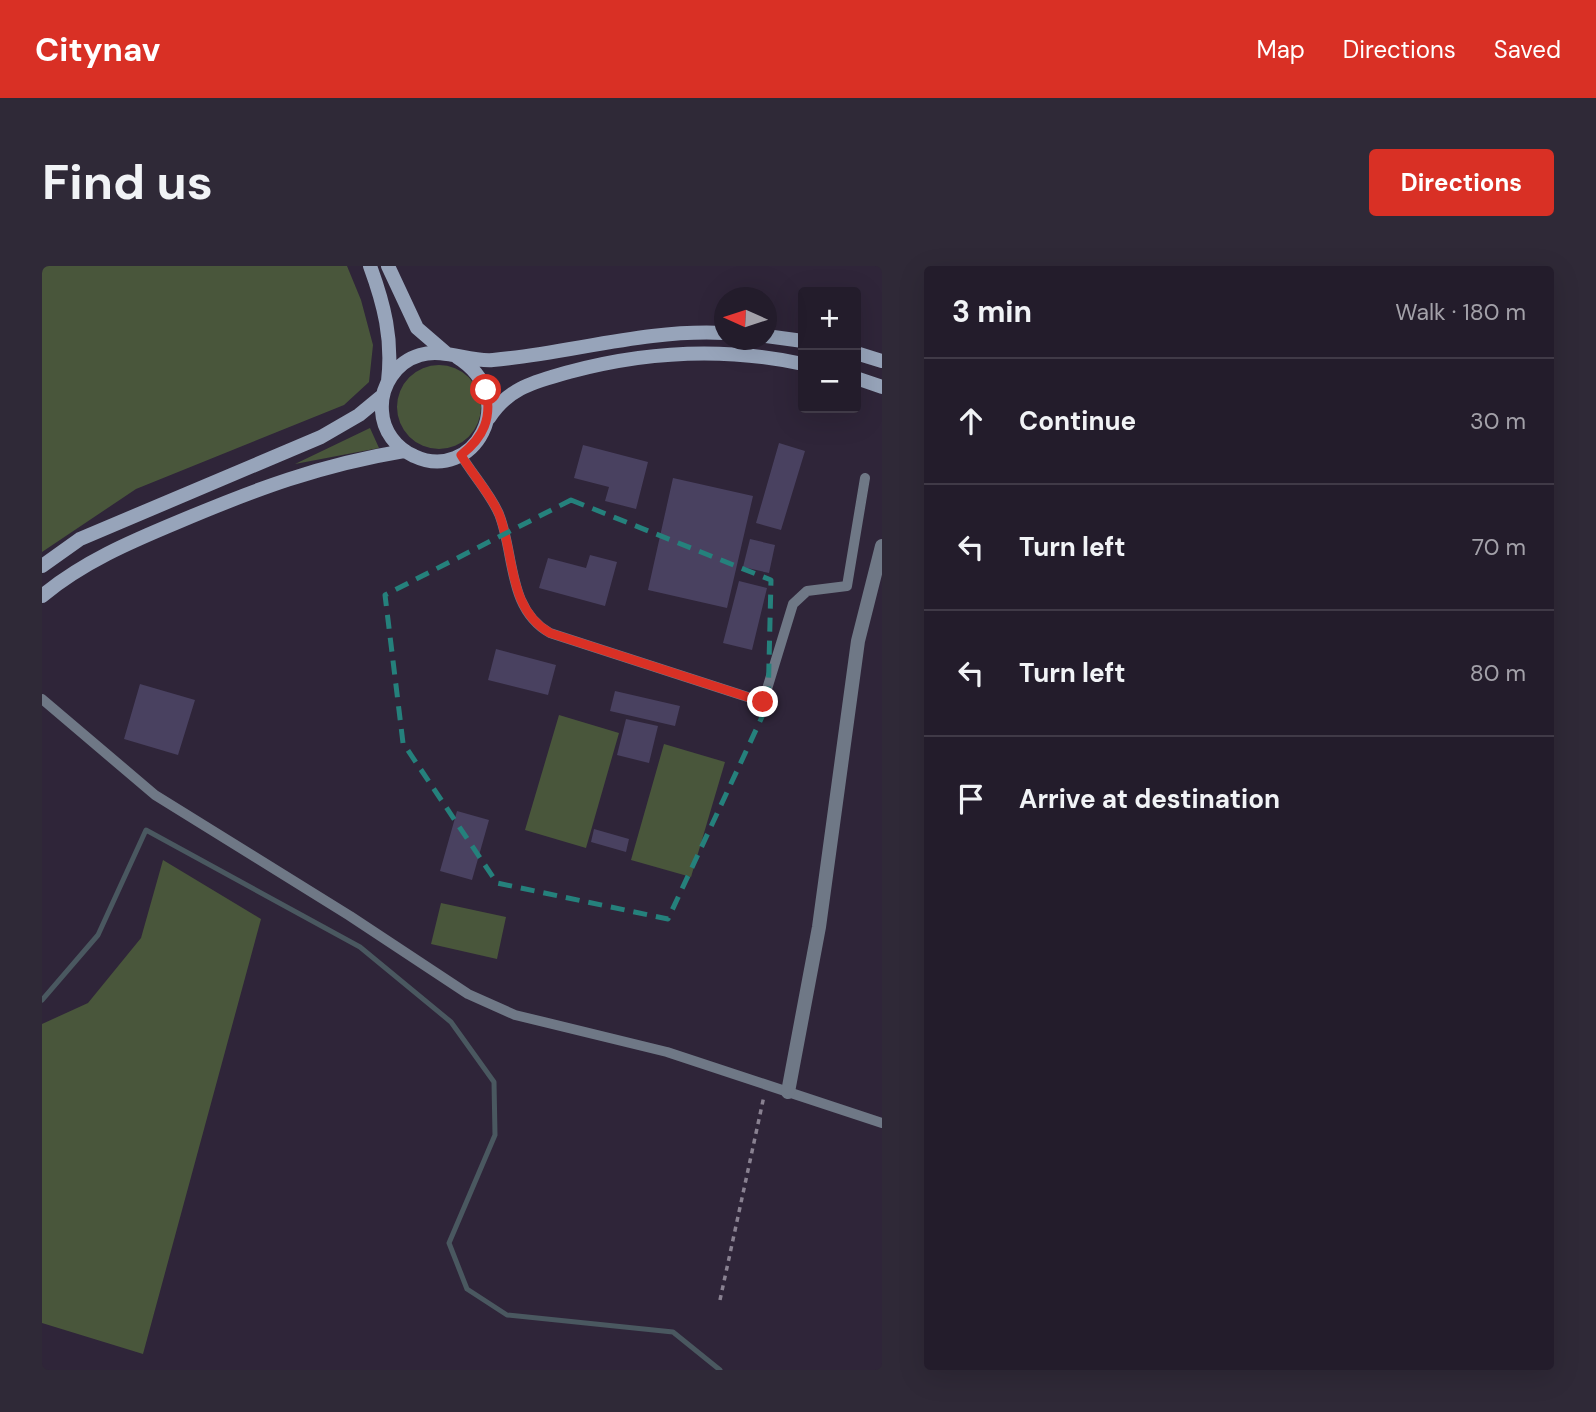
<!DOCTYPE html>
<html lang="en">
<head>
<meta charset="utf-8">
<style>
  body { margin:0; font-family:"DM Sans",sans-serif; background:#2f2937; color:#f1f3f6 }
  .controls { position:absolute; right:21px; top:21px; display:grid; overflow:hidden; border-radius:7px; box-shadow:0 7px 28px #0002 }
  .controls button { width:63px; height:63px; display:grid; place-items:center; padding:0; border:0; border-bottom:2px solid #403a47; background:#231c2b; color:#f1f3f6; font:35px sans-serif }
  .compass { position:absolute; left:672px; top:21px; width:63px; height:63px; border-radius:50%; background:#231c2b; box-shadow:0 7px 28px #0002; rotate:273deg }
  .stop { position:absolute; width:21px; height:21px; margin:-16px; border:5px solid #d93025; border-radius:50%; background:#fff }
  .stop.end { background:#d93025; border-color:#fff; box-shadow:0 2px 7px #0008 }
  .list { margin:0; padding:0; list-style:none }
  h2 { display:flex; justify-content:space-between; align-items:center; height:91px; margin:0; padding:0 28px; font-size:30px }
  h2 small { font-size:23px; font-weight:400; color:#a3a1a9 }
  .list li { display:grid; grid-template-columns:46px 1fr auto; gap:21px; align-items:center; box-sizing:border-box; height:126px; padding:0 28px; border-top:2px solid #403a47 }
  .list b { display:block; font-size:26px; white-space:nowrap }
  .list em { font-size:23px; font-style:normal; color:#a3a1a9 }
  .icon { flex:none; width:38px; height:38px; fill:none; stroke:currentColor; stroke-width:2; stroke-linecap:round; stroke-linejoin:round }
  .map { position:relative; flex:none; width:840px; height:1104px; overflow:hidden; border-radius:7px }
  header { display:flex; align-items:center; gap:42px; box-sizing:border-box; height:98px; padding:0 35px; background:#d93025; color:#fff }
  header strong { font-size:33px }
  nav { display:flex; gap:38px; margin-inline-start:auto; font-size:24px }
  .intro { display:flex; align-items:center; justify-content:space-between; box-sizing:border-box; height:168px; padding:0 42px }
  h1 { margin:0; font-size:49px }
  .button { padding:18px 32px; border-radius:7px; background:#d93025; color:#fff; font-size:24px; font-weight:700 }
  main { display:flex; gap:42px; padding:0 42px }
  aside { flex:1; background:#231c2b; border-radius:7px; box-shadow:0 7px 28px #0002 }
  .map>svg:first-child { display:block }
  .grass { fill:#49563b }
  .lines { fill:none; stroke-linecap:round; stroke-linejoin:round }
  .stream { stroke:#4a5860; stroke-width:5 }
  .building { fill:#494160 }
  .path { stroke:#898191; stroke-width:3.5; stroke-dasharray:5 5; stroke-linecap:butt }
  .lane { stroke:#6f7886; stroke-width:10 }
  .street { stroke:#6f7886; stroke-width:14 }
  .secondary { stroke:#97a4ba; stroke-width:14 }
  .route { stroke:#d93025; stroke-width:9 }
  .marked { fill:none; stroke:#25817c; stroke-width:5; stroke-dasharray:14 9; stroke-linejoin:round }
</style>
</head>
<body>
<header>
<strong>Citynav</strong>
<nav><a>Map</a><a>Directions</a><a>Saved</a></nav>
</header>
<div class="intro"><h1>Find us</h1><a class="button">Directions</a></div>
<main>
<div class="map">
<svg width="840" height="1104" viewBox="0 0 840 1104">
  <rect width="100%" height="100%" fill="#2f2539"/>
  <path class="grass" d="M0,0H305L319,34L331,79L327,116L302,139L94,223L0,286Z
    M355 141a42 42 0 1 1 84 0a42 42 0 1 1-84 0Z
    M328,162L337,182L253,198Z
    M517,449L577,467L544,582L483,564Z
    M622,478L683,496L649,611L589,594Z
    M121,594L219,653L101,1088L0,1057V758L46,737L99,672Z
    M399,637L464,651L455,693L389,678Z"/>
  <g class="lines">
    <path class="stream" d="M0,734L56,669L104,564L318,681L409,756L452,816L453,869L407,977L425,1023L465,1049L631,1066L678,1104"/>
  </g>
  <path class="building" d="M737,177L763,185L739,264L714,257Z
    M541,179L606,196L594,243L563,235L567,221L532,212Z
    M631,212L711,230L685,342L606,324Z
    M708,273L733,279L727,307L701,301Z
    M548,289L575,296L563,340L497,322L506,292L544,302Z
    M697,315L725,322L710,384L681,377Z
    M454,383L514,399L506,429L446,414Z
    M98,418L153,434L136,489L82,473Z
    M573,425L638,440L633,460L568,445Z
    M584,453L616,460L607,497L575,489Z
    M415,545L447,554L430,614L398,605Z
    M552,563L587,573L584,586L549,576Z"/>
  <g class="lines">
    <path class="path" d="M678,1034L722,830"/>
    <path class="lane" d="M419,189C430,208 448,227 457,248C473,288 465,343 508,367L721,436L751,338L765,325L805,320L823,212
      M0,433L113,529L308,650L426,728L473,749L625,786L840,857"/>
    <path class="street" d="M746,826L777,661L816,375L840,280"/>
    <path class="secondary" d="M328,0C342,38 351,73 346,115
      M346,0L375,62L404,87
      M724,70L761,75
      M814,87L840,95
      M415,91C481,132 431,218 372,190C354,182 341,165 340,145C338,120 354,96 378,89C402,82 427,96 451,94C529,87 604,63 682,67
      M814,112L840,121
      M447,152C467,121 493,116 527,106C605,85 682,81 761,98
      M0,300L38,273L279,171L317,149L340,130
      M0,330C41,296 88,276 136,256C214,223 278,199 362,185"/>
  </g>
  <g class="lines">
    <path class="route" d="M444,124C450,152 442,171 419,189C430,208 448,227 457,248C473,288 465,342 508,367L721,436"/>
  </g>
  <path class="marked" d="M529,234L729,314L726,438L626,653L455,617L361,477L343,329Z"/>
</svg>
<div class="controls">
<button>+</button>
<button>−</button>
</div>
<svg class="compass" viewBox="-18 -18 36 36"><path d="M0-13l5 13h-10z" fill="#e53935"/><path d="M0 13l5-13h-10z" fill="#a3a1a9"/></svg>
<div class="stop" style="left:444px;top:124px"></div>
<div class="stop end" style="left:721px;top:436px"></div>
</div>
<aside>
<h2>3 min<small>Walk · 180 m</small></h2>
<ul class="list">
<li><svg class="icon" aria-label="ahead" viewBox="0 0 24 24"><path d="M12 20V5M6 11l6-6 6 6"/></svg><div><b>Continue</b></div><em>30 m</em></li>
<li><svg class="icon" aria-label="left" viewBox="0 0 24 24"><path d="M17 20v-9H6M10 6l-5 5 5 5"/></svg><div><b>Turn left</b></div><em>70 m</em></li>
<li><svg class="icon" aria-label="left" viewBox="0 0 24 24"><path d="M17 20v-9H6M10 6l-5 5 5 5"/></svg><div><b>Turn left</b></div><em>80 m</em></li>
<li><svg class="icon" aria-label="arrive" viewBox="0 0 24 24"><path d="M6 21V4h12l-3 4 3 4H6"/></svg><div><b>Arrive at destination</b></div></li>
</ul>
</aside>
</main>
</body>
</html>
